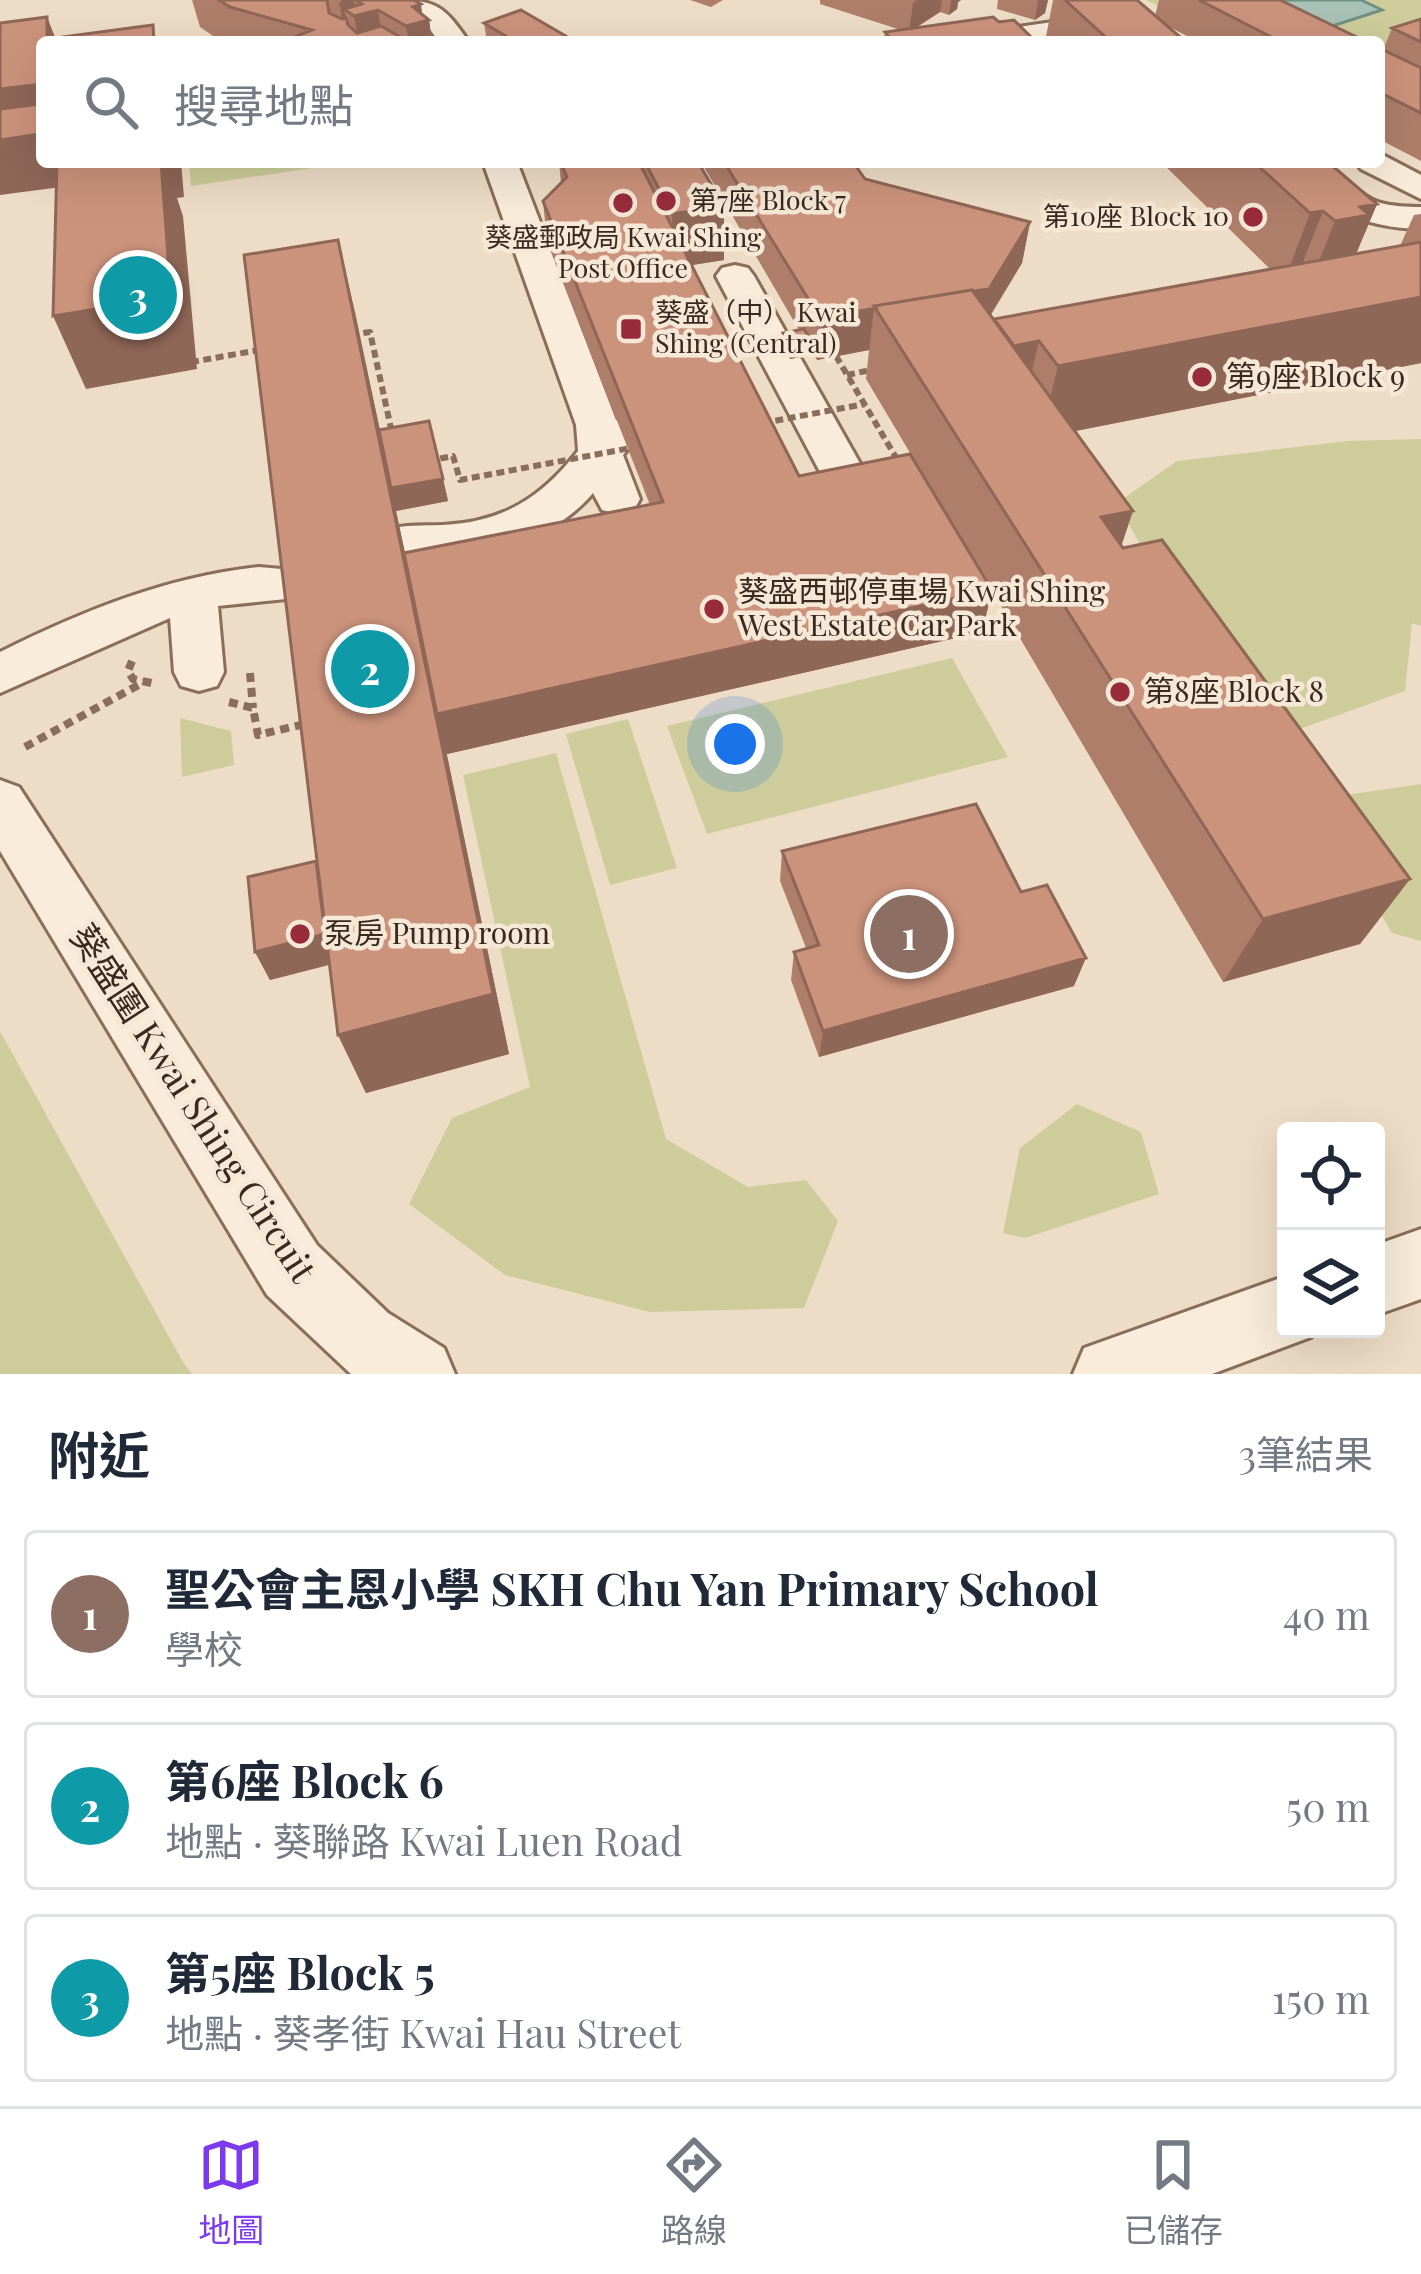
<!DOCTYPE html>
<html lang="zh-TW">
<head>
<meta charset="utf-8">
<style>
  body { margin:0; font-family:"Playfair Display","Noto Sans TC",serif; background:#f2f2f3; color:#1f2937 }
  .controls { position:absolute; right:36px; bottom:36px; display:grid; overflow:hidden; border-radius:12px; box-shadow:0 12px 48px #0002 }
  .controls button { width:108px; height:108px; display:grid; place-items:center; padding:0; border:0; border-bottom:3px solid #e0e1e3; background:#fff; color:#1f2937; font:60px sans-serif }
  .you { position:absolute; left:735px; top:744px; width:42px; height:42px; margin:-30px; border:9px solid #fff; border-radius:50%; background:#1a73e8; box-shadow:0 0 0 18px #1a73e833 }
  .badge { display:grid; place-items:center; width:78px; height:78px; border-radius:50%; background:#7c3aed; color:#fff; font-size:39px; font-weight:700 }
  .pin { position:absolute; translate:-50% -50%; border:6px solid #fff; box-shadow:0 3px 12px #0006 }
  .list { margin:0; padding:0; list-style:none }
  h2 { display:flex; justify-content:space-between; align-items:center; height:156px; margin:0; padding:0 48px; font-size:51px }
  h2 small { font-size:39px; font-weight:400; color:#747a83 }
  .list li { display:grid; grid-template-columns:78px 1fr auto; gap:36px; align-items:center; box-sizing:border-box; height:168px; margin:0 24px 24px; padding:0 24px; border:3px solid #e0e1e3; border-radius:12px }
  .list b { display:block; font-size:45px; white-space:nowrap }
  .list p { margin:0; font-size:39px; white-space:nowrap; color:#747a83 }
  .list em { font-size:39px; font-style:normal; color:#747a83 }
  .icon { flex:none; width:66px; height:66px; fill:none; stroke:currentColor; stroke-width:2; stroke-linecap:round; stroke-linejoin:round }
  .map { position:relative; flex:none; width:1421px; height:1374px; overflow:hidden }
  .search { position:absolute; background:#fff; box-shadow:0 12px 48px #0002; left:36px; right:36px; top:36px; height:132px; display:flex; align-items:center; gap:30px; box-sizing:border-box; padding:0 42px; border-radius:12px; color:#747a83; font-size:45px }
  .sheet { height:732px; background:#fff }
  nav { display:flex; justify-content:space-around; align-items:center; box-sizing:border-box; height:168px; border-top:3px solid #e0e1e3; background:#fff; font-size:33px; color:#747a83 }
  nav a { display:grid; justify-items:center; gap:6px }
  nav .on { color:#7c3aed }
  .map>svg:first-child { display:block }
  .green { fill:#cdcc9a }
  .water { fill:#a8c2b7; stroke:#6e9183; stroke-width:3 }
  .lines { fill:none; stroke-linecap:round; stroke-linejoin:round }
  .minor-casing { stroke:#8a6e5c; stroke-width:6 }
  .path-far1 { stroke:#8a6e5c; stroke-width:6; stroke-dasharray:8 4.5; stroke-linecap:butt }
  .path { stroke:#8a6e5c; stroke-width:8; stroke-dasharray:9 6; stroke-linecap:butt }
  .minor { fill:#f9ecda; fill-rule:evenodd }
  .path-bridge { stroke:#8a6e5c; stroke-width:6; stroke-dasharray:8 4.5; stroke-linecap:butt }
  .wall { fill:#af7e6b }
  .shaded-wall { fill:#8f6757 }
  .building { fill:#cc937c; stroke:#8f6757; stroke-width:3 }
  .poi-dot { fill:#992c3b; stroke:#f6e8d6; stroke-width:4.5 }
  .labels { text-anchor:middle; stroke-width:9; stroke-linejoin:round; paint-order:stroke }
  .far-poi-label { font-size:27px; fill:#3a291f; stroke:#f6e8d6; text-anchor:start }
  .poi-label { font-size:30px; fill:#3a291f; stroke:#f6e8d6; text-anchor:start }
  .near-street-label { font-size:36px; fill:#3a291f; stroke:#f6e8d6 }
</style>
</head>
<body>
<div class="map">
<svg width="1421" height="1374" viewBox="0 0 1421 1374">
  <rect width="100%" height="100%" fill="#eeddc6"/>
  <path class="green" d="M1146,0H1421V80L1379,58V42C1300,42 1216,38 1146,0Z
    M189,162H345L346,163L191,186Z
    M1421,439V626L1412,623L1405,691L1297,730L1175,607L1117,503L1177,461L1348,441Z
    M952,658L1008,757L707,834L667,726Z
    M180,718L231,731L234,765L182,777Z
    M628,719L677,868L610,885L566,734Z
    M556,753L666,1139L748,1187L806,1180L838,1221L804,1308L650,1312L505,1275L409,1204L452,1118L530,1087L463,775Z
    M1421,784V941L1392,933L1312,800Z
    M0,1031L183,1362L192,1374H0Z
    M1077,1104L1141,1132L1159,1194L1025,1238L1003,1233L1020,1148Z"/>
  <path class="water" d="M1263,0H1361L1382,10L1323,29Z"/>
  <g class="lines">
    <defs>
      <path id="minor" d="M391,0C437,0 443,5 469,42H439L424,21Z
        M1115,13L1125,16L1130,22L1125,28L1038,42H1000L996,37L1011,28Z
        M1379,153L1421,175V199L1361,169L1356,162H1379Z
        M483,162H517L616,420L635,423L641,433L623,455L640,499L634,510L618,514L602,510L593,493C548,547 454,572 387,552L380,541L387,530C406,524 423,526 443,525C503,522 541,498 578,451L576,425Z
        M1283,162C1295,162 1313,159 1323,165C1368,191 1357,207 1421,207V229C1365,228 1317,208 1283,162Z
        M735,265L748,268L754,276L883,504L876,515L860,519L844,515L837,504L716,276L722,268Z
        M259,567L316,572L323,584L316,596L218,606L224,672L217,686L199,691L181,686L174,672L170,618L0,693V652C83,611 166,577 259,567Z
        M0,780L19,787L317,1245L388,1313L444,1348L455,1374H351L267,1295L0,851Z
        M1421,1229V1299L1376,1315V1245Z
        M1286,1276V1329H1315L1311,1337L1212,1374H1073L1084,1348Z"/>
    </defs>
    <use href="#minor" class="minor-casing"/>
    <path class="path-far1" d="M836,356L901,466
      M847,375L875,369"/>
    <path class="path" d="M132,661L128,671L133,679L156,684
      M250,673L253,708
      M229,702L253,708L258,735L309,723
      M25,747L144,682"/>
    <use href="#minor" class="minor"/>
    <path class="path-bridge" d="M351,335L370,332L392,433
      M191,362L265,349
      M763,423L865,404
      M428,461L453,456L460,480L636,447"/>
  </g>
  <path class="wall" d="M192,0H414L422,14L429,20L432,42H222L200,27Z
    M690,0H723L711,7Z
    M820,0H961L958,2L957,9L949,15L940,12L917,27L999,22L1034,40V42H878V39H884L885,32L901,30L820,4Z
    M998,0H1048L1045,13L1035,20L997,9Z
    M1053,0H1137L1155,16L1159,0H1280L1367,42H1198L1166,25L1186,42H1045Z
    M1421,19V161L1379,139V48L1383,50L1392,28Z
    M484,23L576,42H487Z
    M559,162H698L724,206V260L692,265L799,476L956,530L866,379L869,350L817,360L812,351L811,355L790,359L782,344L783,333L799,330L701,162H853L865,179L1030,222L1022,263L991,315L994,319L1270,269L1161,162H1328L1377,204L1356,254L1400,246L1414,215L1421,214V363L1075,431L1121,545L1410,879L1360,944L1223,982L992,591L982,632L447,754L446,750L509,1054L366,1093L338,1035L329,965L270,980L255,952L316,861L338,240L380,430L443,479L448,501L396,511L405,553L650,505L547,242L543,201L561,183Z
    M782,851L1021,892L1074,986L819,1057L791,980L794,952L806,948L780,881Z"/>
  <path class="shaded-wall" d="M342,0H354L357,15L378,10L383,42H359L354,16L344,9L351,42H347L339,3Z
    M917,0H942L940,12L909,32L913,3Z
    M951,0H961L958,2L957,9L949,15Z
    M1038,0H1048L1045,13L1035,20Z
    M421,4L423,21L429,20L432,42H409L406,26L413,7Z
    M47,17L57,42H47Z
    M42,84V162H61V187L0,195V89Z
    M139,162H181L184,197L177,198L183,216L197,369L86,389L53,316Z
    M1377,204L1348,273L1307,291L1335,221L1360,207Z
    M724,206V260L673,268L672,214Z
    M1323,211L1296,280L1284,282L1310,213Z
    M1030,222L1022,263L981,330L899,345Z
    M338,240L355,312L392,488L443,479L448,501L396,511L439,713L992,590L982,632L447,754L446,751L509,1054L366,1093L338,1035Z
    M1421,259V363L1040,438L1058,366Z
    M874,309L869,350L817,360L820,318Z
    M1039,341L1022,414L1014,346Z
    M812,343L811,355L790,359L791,347Z
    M1133,511L1109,583L1101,517Z
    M1410,879L1360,944L1223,982L1263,919Z
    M326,934L339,962L270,980L255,952Z
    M1086,958L1074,986L819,1057L823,1031Z"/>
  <path class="building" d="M219,0H327L329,13L342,19L346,18L348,25L357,33L381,26L409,42H308L294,37L312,30L230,7Z
    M356,0H414L421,4L413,7L429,20L406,26L378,10L354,16L344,9L362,4Z
    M1065,0H1137L1186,42H1111Z
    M1199,0H1280L1367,42H1281Z
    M521,10L576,42H516L484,23Z
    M47,17V42H42V84L0,89V23Z
    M993,17L999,22L1014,20L1034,40L1021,42H880L878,39L890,38L885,32Z
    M1421,19V42L1392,28Z
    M153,25L154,42H61L62,37Z
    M1379,48L1421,68V113L1379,92Z
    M40,104V134L0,140V109Z
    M57,162H161L171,297L53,316Z
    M560,162H639L799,476L910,454L992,590L437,714L404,553L663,502L543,201L567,177Z
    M645,162H698L724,206L672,214Z
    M724,162H853L865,179L1030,222L989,289L974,291L972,290L874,306L876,308L820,318Z
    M1254,162H1328L1377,204L1360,207L1369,215L1335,221L1323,211L1310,213Z
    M338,240L493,994L338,1035L244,255Z
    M1421,242V297L1058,366L1039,341L1014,346L994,319Z
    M972,290L1133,511L1101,517L1123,548L1162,540L1410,879L1263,919L874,306Z
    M804,329L812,343L791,347L783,333Z
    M429,421L443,479L391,488L379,430Z
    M976,804L1021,892L1047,885L1086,958L823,1031L794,952L819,945L782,851Z
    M316,861L325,934L255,952L248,877Z"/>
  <g class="poi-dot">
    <circle cx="666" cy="201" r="12"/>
    <circle cx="623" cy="203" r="12"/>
    <circle cx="1253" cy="217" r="12"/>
    <rect x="619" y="317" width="24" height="24" rx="6"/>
    <circle cx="1202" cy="377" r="12"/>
    <circle cx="714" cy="609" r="12"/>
    <circle cx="1120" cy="692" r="12"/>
    <circle cx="300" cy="934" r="12"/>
  </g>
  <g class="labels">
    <g class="far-poi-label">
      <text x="690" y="210">第7座 Block 7</text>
      <text x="1229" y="226" text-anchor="end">第10座 Block 10</text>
      <text x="623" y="247" text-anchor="middle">葵盛郵政局 Kwai Shing<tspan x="623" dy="31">Post Office</tspan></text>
      <text x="655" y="322">葵盛（中） Kwai<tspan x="655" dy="31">Shing (Central)</tspan></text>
    </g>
    <g class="poi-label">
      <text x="1226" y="387">第9座 Block 9</text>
      <text x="738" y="602">葵盛西邨停車場 Kwai Shing<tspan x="738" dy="34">West Estate Car Park</tspan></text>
      <text x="1144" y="702">第8座 Block 8</text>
      <text x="324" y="944">泵房 Pump room</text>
    </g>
    <g class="near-street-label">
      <text transform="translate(193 1103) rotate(57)" y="13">葵盛圍 Kwai Shing Circuit</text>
    </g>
  </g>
</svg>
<div class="controls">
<button><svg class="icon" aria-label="locate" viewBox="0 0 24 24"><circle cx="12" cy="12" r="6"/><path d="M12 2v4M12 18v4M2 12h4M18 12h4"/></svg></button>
<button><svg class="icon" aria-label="layers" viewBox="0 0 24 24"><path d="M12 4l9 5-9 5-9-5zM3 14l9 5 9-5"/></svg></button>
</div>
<div class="you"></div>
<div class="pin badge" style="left:909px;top:934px;background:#8d6e63">1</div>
<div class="pin badge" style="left:370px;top:669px;background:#0f9aa8">2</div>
<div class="pin badge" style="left:138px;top:295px;background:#0f9aa8">3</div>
<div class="search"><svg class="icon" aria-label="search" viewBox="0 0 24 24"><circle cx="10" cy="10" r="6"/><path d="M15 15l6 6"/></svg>搜尋地點</div>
</div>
<section class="sheet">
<h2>附近<small>3筆結果</small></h2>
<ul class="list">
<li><span class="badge" style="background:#8d6e63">1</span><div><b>聖公會主恩小學 SKH Chu Yan Primary School</b><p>學校</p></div><em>40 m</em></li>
<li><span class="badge" style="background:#0f9aa8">2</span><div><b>第6座 Block 6</b><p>地點 · 葵聯路 Kwai Luen Road</p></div><em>50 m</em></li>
<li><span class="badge" style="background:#0f9aa8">3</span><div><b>第5座 Block 5</b><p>地點 · 葵孝街 Kwai Hau Street</p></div><em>150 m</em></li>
</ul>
</section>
<nav>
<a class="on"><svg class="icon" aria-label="map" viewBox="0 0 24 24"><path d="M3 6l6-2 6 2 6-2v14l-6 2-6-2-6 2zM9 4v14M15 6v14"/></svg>地圖</a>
<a><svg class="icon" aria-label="directions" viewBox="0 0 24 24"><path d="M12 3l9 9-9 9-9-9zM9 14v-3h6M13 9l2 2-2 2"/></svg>路線</a>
<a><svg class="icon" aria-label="saved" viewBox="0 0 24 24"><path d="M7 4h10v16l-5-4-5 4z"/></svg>已儲存</a>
</nav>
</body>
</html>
